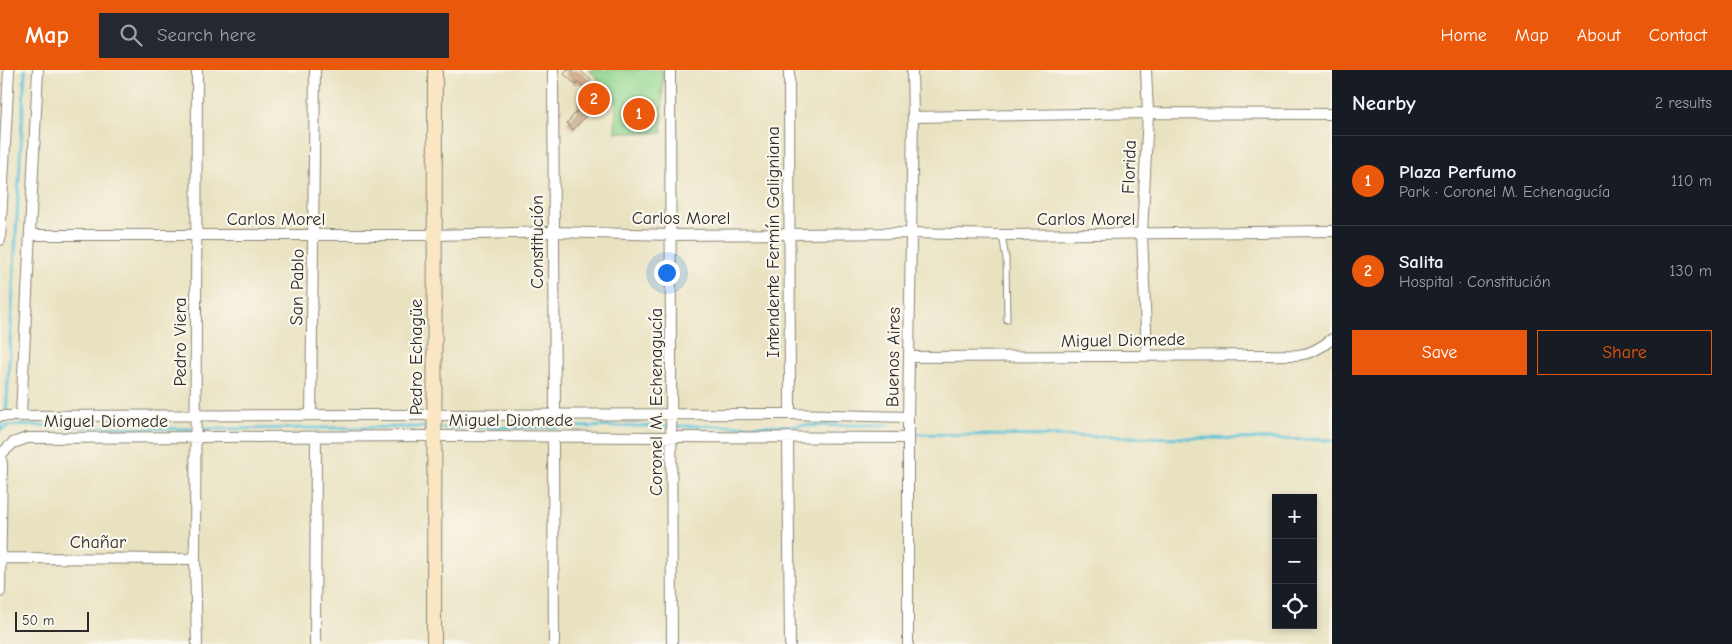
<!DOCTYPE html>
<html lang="en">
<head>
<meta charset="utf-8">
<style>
  body { margin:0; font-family:"Comic Neue",sans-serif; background:#242831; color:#f1f3f6 }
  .controls { position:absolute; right:15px; bottom:15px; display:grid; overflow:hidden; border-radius:0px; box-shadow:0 2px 8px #0003 }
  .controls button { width:45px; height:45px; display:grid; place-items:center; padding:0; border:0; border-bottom:1px solid #363941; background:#171b24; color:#f1f3f6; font:25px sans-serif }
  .scale { position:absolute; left:15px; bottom:12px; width:74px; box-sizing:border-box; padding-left:5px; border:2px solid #2b2b2b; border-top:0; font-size:14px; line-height:18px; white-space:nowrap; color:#2b2b2b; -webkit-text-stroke:4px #fbf7ec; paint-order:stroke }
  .you { position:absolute; left:666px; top:202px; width:18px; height:18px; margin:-12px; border:4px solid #fff; border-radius:50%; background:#1a73e8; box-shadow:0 0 0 8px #1a73e833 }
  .badge { display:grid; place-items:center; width:32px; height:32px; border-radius:50%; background:#ea580c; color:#fff; font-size:16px; font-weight:700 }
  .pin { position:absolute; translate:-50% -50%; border:2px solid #fff; box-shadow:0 1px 5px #0006 }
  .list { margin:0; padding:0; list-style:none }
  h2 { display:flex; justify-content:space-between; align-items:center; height:65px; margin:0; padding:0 20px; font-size:21px }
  h2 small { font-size:16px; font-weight:400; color:#9ea1a6 }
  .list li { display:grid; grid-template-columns:32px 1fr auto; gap:15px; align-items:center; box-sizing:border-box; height:90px; padding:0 20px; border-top:1px solid #363941 }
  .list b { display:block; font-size:19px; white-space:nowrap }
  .list p { margin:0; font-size:16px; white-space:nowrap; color:#9ea1a6 }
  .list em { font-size:16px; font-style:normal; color:#9ea1a6 }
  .actions { display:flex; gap:10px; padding:15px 20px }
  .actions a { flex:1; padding:11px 0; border:1px solid #ea580c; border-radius:0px; text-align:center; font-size:18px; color:#ea580c }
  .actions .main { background:#ea580c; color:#fff }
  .icon { flex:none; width:28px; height:28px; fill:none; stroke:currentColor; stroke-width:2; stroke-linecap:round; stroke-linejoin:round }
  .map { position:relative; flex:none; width:1332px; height:574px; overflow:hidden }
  header { display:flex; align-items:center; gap:30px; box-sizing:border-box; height:70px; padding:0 25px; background:#ea580c; color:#fff }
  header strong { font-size:24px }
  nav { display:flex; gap:28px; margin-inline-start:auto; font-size:18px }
  .search { width:350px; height:45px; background:#242831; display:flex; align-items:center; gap:12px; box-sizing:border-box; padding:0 18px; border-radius:0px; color:#9ea1a6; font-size:19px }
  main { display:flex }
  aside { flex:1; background:#171b24 }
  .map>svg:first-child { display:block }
  .green { fill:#91d68f; stroke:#5e805d }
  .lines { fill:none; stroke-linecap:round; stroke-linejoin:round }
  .stream { stroke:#59c1d6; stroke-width:3 }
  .building { fill:#c8a583 }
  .lane-casing { stroke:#8a8676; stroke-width:7 }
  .street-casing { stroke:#8a8676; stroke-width:12 }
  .secondary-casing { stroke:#8a8676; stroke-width:16 }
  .lane { stroke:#fff; stroke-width:5 }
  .street { stroke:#fff; stroke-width:10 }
  .secondary { stroke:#fbe6c4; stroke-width:14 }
  .labels { text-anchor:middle; stroke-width:4.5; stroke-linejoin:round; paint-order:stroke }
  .street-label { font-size:18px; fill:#2b2b2b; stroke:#fbf7ec }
</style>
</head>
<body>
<header>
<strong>Map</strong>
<div class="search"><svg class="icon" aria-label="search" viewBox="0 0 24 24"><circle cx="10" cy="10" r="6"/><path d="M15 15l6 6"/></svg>Search here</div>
<nav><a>Home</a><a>Map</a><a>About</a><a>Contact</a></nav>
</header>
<main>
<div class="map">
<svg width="1332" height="574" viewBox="0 0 1332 574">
  <rect width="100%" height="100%" fill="#fbf7ec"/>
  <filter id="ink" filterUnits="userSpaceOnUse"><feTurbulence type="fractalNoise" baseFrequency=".02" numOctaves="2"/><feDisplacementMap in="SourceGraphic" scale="10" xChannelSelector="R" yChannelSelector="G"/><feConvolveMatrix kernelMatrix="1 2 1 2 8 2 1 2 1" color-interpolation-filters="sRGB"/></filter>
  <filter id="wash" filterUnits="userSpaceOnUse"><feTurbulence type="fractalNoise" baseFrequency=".0096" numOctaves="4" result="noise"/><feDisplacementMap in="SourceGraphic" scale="20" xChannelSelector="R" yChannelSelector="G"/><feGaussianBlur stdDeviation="1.12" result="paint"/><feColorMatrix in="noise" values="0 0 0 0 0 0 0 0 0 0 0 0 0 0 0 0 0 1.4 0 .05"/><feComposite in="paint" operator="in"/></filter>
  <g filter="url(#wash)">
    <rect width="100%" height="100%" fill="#e9e2c1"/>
    <path class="green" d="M589,0H663L662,63L615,62L616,26Z"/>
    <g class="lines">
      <path class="stream" d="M679,356L888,355
        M0,358L6,347L25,0
        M440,358L666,356
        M203,359L428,357
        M0,361L8,356L16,355L191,359
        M916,364L1332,370"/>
    </g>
    <g id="blocks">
      <path class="building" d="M568,0H580L606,24L573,60L567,53L577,41L575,39L585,28L587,31L592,24L578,12L576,15L564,4Z"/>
    </g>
  </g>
  <g filter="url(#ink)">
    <use href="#blocks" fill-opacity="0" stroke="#8a8676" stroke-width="1"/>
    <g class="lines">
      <defs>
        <path id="lane" d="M1002,165L1006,189L1007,250"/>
        <path id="street" d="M553,0L555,344
          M670,0L672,574
          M789,0L790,344
          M1146,0L1148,43L1142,164L1147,285
          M913,47L1148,43L1332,44
          M30,165H435L553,162L672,165L911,163L1002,165L1332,161
          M0,170L9,0
          M910,287L1298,285C1311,284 1321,278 1332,269
          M21,345L38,0
          M311,345L315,0
          M0,346L790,344L908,347
          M553,367L554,574
          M788,367L790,574
          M0,385L13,373L27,368L435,366L908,368
          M1,488L195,489
          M0,522L2,394L0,385
          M197,574L195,489L197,0
          M315,574L316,367
          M908,574V347L913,47L912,0"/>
        <path id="secondary" d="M434,574L435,0"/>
      </defs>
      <use href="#lane" class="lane-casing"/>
      <use href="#street" class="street-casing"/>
      <use href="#secondary" class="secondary-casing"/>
      <use href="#lane" class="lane"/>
      <use href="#street" class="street"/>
      <use href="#secondary" class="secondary"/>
    </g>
  </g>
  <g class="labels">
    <g class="street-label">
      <text transform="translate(1129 97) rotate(-88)" y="6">Florida</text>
      <text x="681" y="154">Carlos Morel</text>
      <text x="276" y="155">Carlos Morel</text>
      <text x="1086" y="155">Carlos Morel</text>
      <text transform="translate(537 172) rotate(-90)" y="6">Constitución</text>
      <text transform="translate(773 172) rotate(-90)" y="6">Intendente Fermín Galigniana</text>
      <text transform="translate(297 217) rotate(-89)" y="6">San Pablo</text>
      <text transform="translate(1123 270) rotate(-1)" y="6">Miguel Diomede</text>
      <text transform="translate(180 272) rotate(-90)" y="6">Pedro Viera</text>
      <text transform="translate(416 287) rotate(-90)" y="6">Pedro Echagüe</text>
      <text transform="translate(893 287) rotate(-89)" y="6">Buenos Aires</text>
      <text transform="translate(656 332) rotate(-90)" y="6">Coronel M. Echenagucía</text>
      <text x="511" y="356">Miguel Diomede</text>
      <text x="106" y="357">Miguel Diomede</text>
      <text x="98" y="478">Chañar</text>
    </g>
  </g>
</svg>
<div class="controls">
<button>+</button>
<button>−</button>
<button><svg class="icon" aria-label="locate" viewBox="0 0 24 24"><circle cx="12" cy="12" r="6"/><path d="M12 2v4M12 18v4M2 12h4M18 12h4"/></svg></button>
</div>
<div class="scale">50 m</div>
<div class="you"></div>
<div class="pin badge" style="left:639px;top:44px">1</div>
<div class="pin badge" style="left:594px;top:29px">2</div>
</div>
<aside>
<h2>Nearby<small>2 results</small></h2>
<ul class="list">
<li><span class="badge">1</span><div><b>Plaza Perfumo</b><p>Park · Coronel M. Echenagucía</p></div><em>110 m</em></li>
<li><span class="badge">2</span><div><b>Salita</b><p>Hospital · Constitución</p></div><em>130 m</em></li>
</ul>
<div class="actions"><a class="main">Save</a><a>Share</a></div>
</aside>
</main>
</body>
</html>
